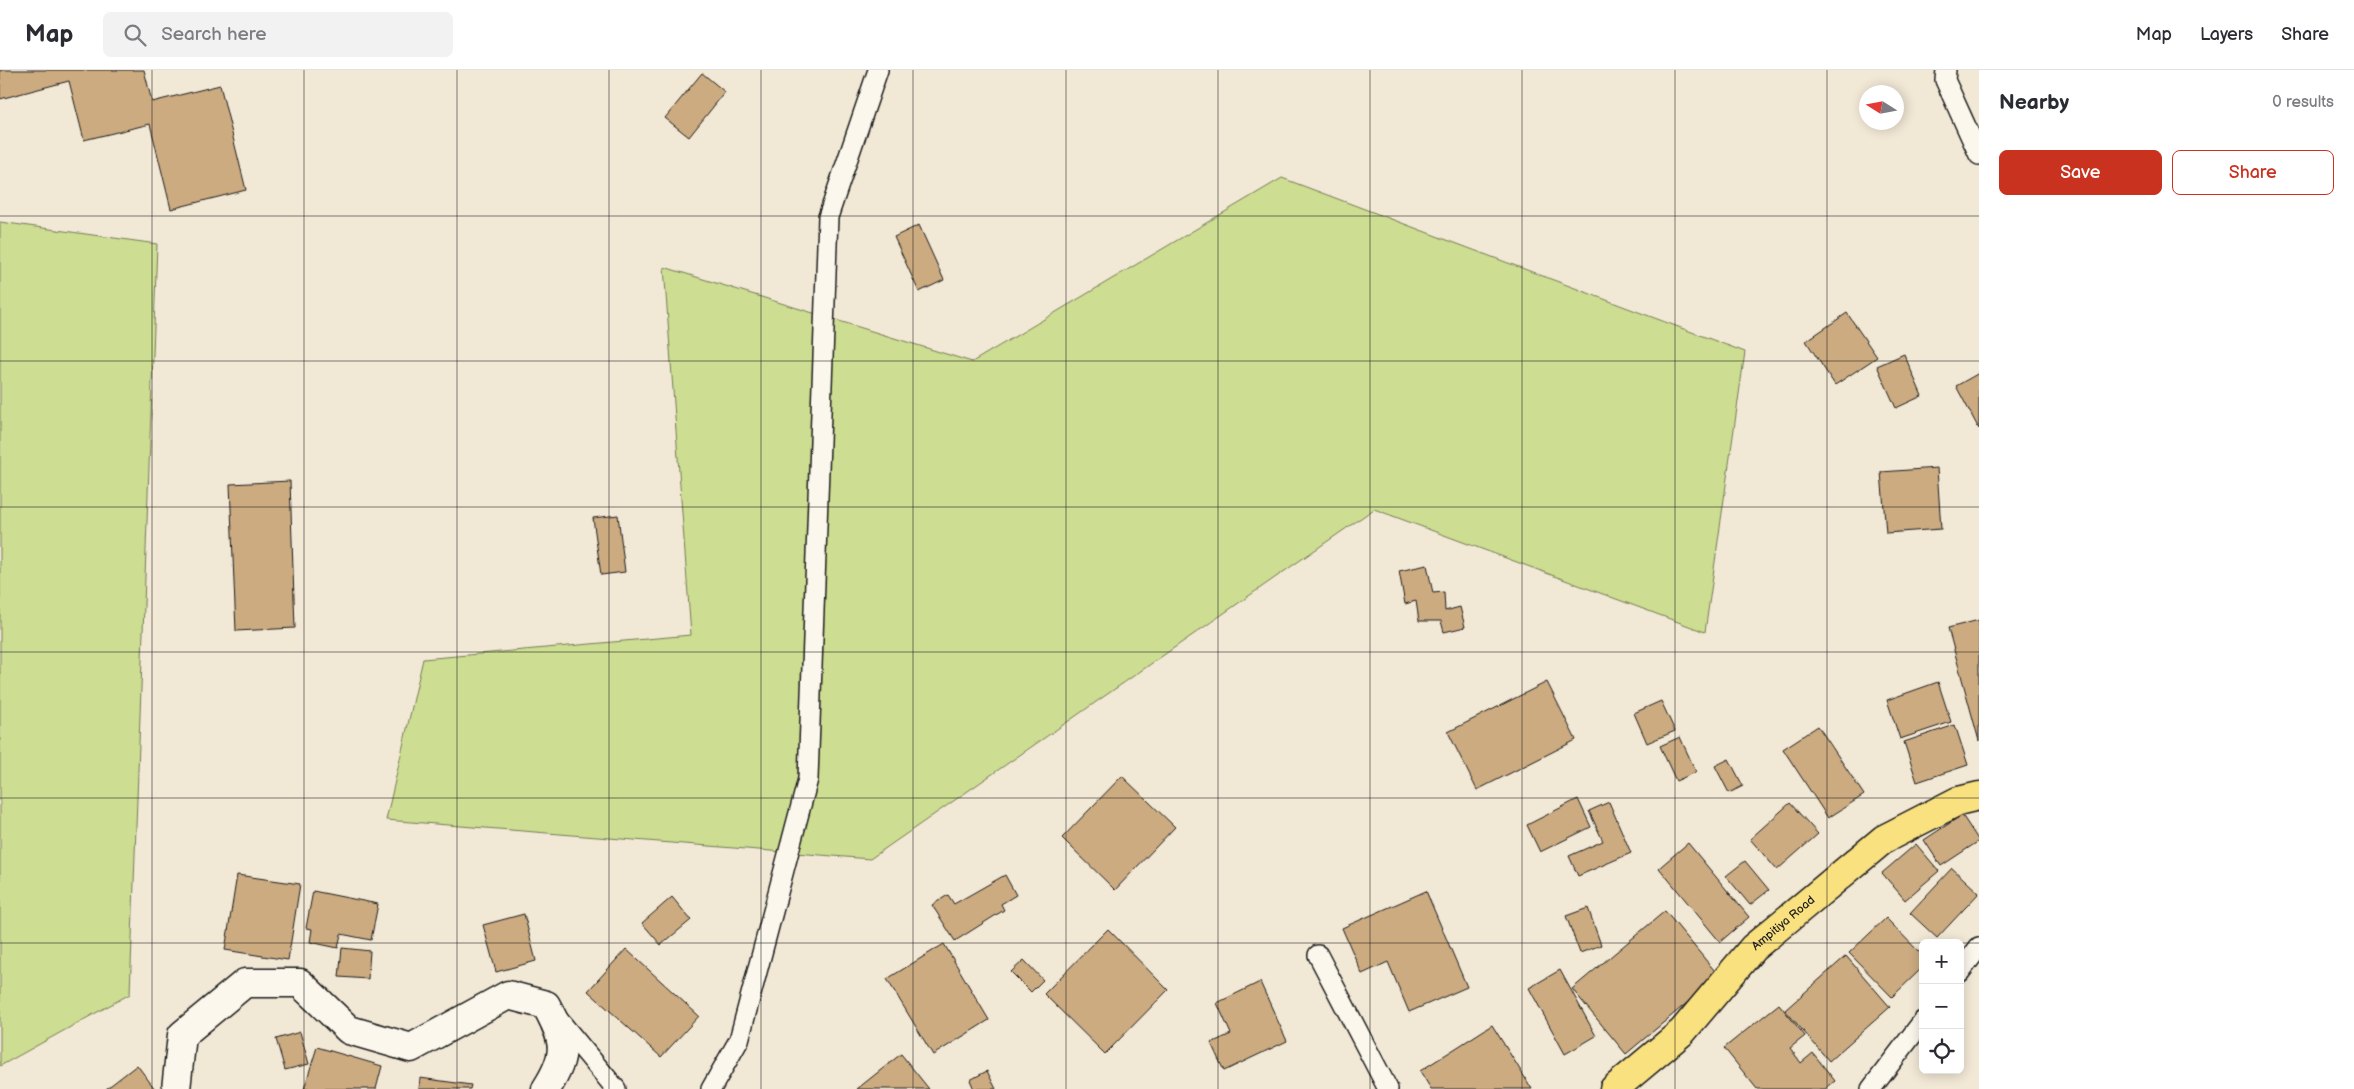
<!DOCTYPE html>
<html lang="en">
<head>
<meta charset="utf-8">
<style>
  body { margin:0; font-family:"Balsamiq Sans",sans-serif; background:#f2f2f3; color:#2b2b33 }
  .controls { position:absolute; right:15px; bottom:15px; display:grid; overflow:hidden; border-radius:8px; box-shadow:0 2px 12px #0003 }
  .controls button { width:45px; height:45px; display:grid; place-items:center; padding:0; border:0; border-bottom:1px solid #e1e1e2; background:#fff; color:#2b2b33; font:25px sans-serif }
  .compass { position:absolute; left:1859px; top:15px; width:45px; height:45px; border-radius:50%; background:#fff; box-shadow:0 2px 12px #0003; rotate:281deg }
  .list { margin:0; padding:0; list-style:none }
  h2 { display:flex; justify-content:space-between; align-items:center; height:65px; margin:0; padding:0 20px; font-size:21px }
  h2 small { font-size:16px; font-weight:400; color:#7c7c81 }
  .actions { display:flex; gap:10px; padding:15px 20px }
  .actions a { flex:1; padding:11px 0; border:1px solid #c8321e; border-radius:8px; text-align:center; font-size:18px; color:#c8321e }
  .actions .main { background:#c8321e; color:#fff }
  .icon { flex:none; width:28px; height:28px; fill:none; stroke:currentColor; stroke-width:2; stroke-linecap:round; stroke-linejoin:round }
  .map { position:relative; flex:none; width:1979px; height:1019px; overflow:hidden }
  header { display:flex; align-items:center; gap:30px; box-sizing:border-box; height:70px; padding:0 25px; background:#fff; border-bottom:1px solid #e1e1e2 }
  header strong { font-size:24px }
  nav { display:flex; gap:28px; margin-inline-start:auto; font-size:18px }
  .search { width:350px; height:45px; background:#f2f2f3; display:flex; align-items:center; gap:12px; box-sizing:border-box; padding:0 18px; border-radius:8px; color:#7c7c81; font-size:19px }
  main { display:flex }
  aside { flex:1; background:#fff }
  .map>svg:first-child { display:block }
  .green { fill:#cddd91; stroke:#747c56 }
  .building { fill:#ccab80; stroke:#1c1c1c }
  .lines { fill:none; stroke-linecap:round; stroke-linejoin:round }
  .lane-casing { stroke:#1c1c1c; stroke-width:22 }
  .street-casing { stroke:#1c1c1c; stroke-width:31 }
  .primary-casing { stroke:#1c1c1c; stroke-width:31 }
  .lane { stroke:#fbf7ec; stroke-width:19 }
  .street { stroke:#fbf7ec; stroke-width:28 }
  .primary { stroke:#fae180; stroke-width:28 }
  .grid { fill:none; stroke:#1c1c1c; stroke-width:1; stroke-opacity:0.55 }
  .labels { text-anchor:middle; stroke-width:4; stroke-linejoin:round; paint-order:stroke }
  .street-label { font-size:12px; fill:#1c1c1c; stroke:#fbf7ec }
</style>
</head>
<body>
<header>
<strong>Map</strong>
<div class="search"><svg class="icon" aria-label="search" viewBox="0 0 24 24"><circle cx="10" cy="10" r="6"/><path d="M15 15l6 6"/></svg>Search here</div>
<nav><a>Map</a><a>Layers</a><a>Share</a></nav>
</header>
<main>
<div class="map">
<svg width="1979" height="1019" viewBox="0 0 1979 1019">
  <rect width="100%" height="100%" fill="#f2e8d6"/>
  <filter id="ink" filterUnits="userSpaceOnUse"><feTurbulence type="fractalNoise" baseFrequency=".02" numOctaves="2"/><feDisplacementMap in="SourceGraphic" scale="10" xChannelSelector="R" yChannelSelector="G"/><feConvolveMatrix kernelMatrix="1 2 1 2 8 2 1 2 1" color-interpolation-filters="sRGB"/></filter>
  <g filter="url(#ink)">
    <path class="green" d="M1282,108L1745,282L1705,562L1374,439L870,789L386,750L423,589L691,565L664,197L972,292Z
      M0,152L157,174L130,924L0,996Z"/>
    <path class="building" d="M0,0H144L152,32L220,15L246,120L171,139L150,54L84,70L69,11L0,29Z
      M702,3L725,22L689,67L665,48Z
      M919,155L944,210L919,222L894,167Z
      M1847,243L1877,287L1835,315L1806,271Z
      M1904,284L1922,326L1896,338L1877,296Z
      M1979,303V359L1956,316Z
      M1937,398L1941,459L1886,463L1881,402Z
      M290,411L295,558L236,561L230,414Z
      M618,445L625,502L601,505L593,448Z
      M1427,495L1433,523L1444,522L1445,541L1460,537L1465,557L1444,562L1441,551H1419L1416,531L1405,534L1399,501Z
      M1979,550V671L1948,558Z
      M1547,612L1576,670L1477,720L1448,662Z
      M1938,612L1951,652L1900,669L1887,630Z
      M1661,631L1675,661L1647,673L1634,643Z
      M1955,655L1968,695L1917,712L1904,672Z
      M1818,656L1864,725L1828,748L1783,679Z
      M1680,667L1696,702L1676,711L1660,676Z
      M1729,689L1743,716L1729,723L1715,696Z
      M1122,706L1175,757L1115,820L1062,768Z
      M1578,729L1591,757L1540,782L1527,755Z
      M1609,732L1631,783L1578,806L1569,786L1603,771L1589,741Z
      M1790,733L1818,764L1777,800L1750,769Z
      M1962,745L1979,771L1941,796L1924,770Z
      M1688,773L1749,847L1720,872L1659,798Z
      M1916,774L1939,801L1905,830L1882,803Z
      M1745,791L1769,820L1750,835L1726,806Z
      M1952,798L1979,823L1937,868L1910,843Z
      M237,805L300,814L288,890L225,880Z
      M1005,805L1016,825L1001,834L1004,840L955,871L932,835L948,825L954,834Z
      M313,821L378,834L371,870L341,864L338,878L310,872L312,859L306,858Z
      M1426,821L1467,917L1409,942L1388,892L1362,904L1342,858Z
      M672,827L691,850L661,875L642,853Z
      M1588,838L1601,875L1580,883L1566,846Z
      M1665,841L1719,906L1626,984L1572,919Z
      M524,844L536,891L496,902L483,855Z
      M1886,848L1923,886V897L1892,927L1849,883Z
      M1108,859L1168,920L1105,984L1044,924Z
      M944,874L989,950L933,985L887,909Z
      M342,878L370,881L368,909L339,907Z
      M626,879L699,946L661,987L588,921Z
      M1846,886L1890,937L1829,991L1785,940Z
      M1024,890L1043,910L1031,922L1011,902Z
      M1560,900L1596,966L1565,984L1529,918Z
      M1260,912L1287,971L1224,1001L1211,973L1231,964L1217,933Z
      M1779,934L1805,966L1790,978L1801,993L1813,983L1835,1011L1825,1019H1757L1724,978Z
      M1492,955L1532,1019H1431L1420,1001Z
      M300,962L309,994L285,1000L276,969Z
      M317,977L382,996L376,1019H304Z
      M901,984L929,1019H857Z
      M137,995L155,1019H106Z
      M987,1001L996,1019H974L970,1010Z
      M420,1008L471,1015L470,1019H419Z"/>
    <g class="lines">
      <defs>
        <path id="lane" d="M1946,0L1945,10L1979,85
          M1318,885L1388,1019
          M1960,902L1979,877
          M558,949L616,1019
          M711,1019L739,970L808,709L828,147L878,0
          M1871,1019L1923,951"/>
        <path id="street" d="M176,1019L182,965L245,913H300L349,960L411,978L508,925L546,935C565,971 569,983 546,1019"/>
        <g id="primary">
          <path id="s1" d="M1614,1019L1682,962L1753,878L1884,769L1958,731L1979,726"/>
        </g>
      </defs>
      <use href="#lane" class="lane-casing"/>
      <use href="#street" class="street-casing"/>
      <use href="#primary" class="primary-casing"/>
      <use href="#lane" class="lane"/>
      <use href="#street" class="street"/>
      <use href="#primary" class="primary"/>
    </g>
  </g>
  <path class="grid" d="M152,0V1019M304,0V1019M457,0V1019M609,0V1019M761,0V1019M913,0V1019M1066,0V1019M1218,0V1019M1370,0V1019M1522,0V1019M1675,0V1019M1827,0V1019M0,146H1979M0,291H1979M0,437H1979M0,582H1979M0,728H1979M0,873H1923M1960,873H1979"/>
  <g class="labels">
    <g class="street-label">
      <text dy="4" stroke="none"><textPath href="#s1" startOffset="238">Ampitiya Road</textPath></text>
    </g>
  </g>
</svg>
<div class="controls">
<button>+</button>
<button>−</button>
<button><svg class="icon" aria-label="locate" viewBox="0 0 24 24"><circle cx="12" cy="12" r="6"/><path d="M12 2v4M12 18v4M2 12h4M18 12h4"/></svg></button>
</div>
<svg class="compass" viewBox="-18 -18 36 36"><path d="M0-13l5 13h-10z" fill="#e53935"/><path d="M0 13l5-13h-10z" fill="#7c7c81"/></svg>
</div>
<aside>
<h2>Nearby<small>0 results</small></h2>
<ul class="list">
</ul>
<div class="actions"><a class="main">Save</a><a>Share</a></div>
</aside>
</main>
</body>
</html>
